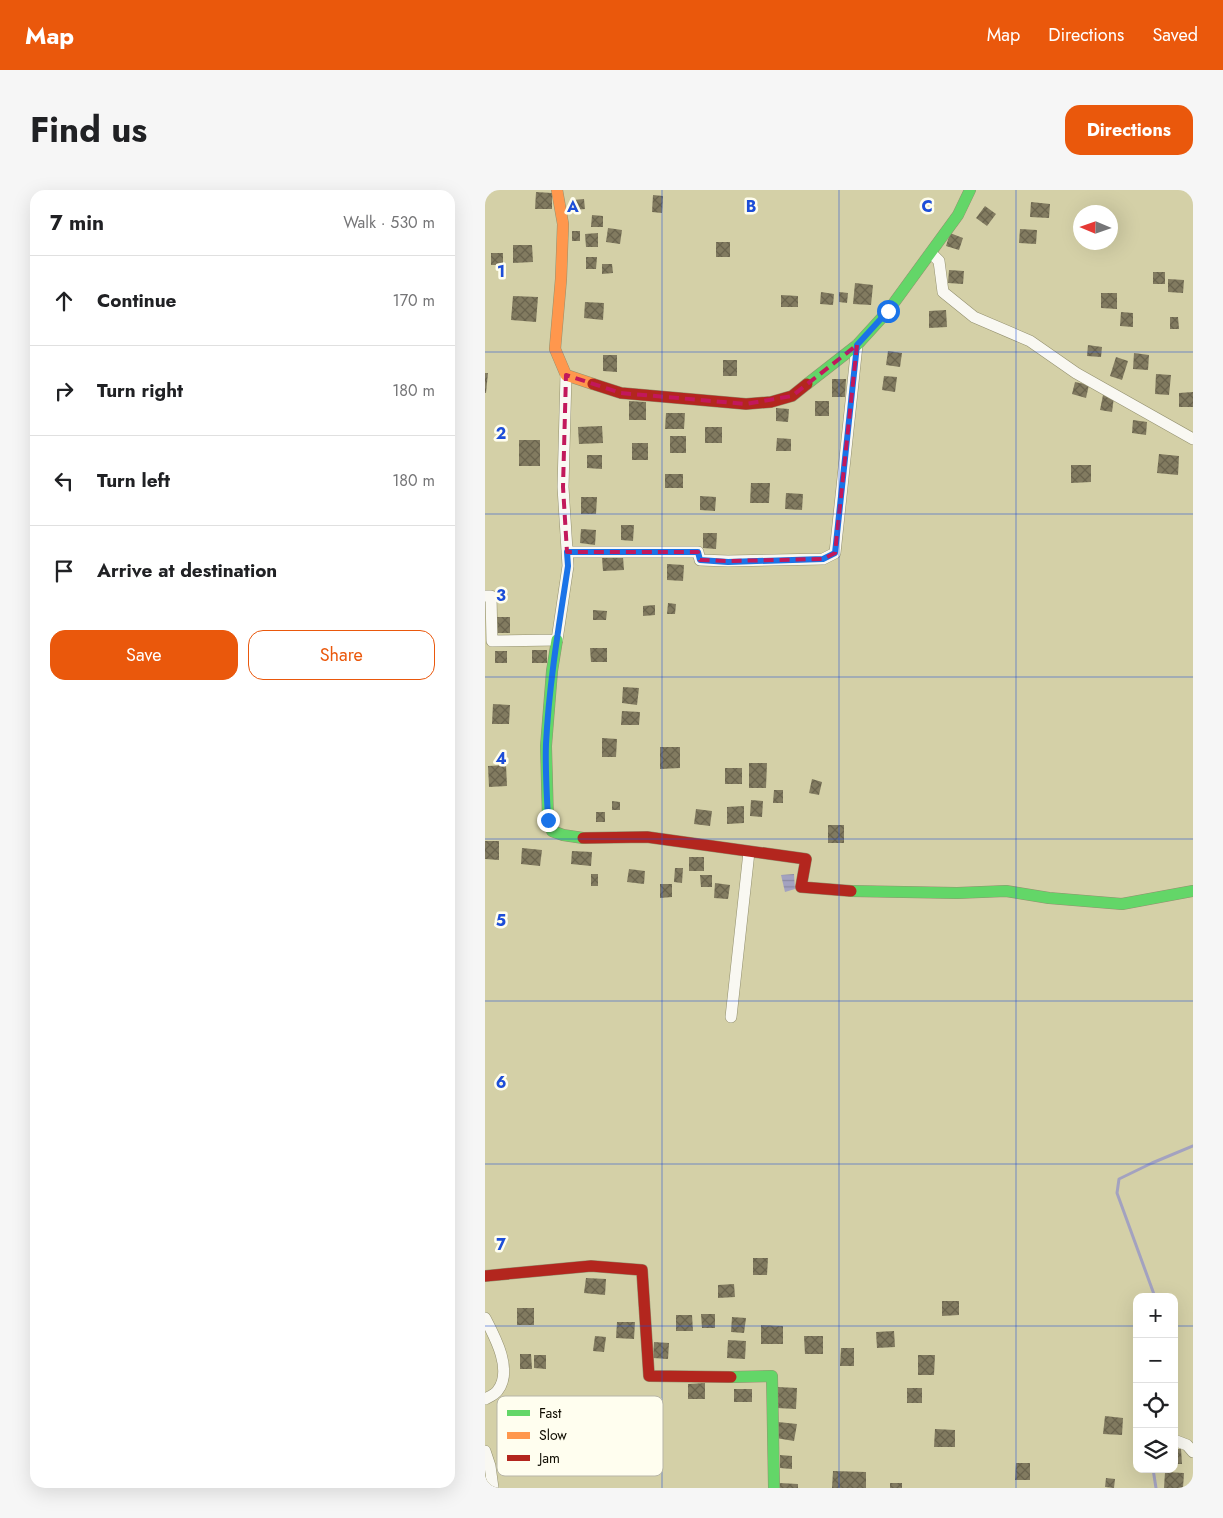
<!DOCTYPE html>
<html lang="en">
<head>
<meta charset="utf-8">
<style>
  body { margin:0; font-family:Jost,sans-serif; background:#f6f6f6; color:#202124 }
  .controls { position:absolute; right:15px; bottom:15px; display:grid; overflow:hidden; border-radius:10px; box-shadow:0 5px 20px #0002 }
  .controls button { width:45px; height:45px; display:grid; place-items:center; padding:0; border:0; border-bottom:1px solid #e0e0e0; background:#fff; color:#202124; font:25px sans-serif }
  .compass { position:absolute; left:588px; top:15px; width:45px; height:45px; border-radius:50%; background:#fff; box-shadow:0 5px 20px #0002; rotate:272deg }
  .stop { position:absolute; width:15px; height:15px; margin:-11px; border:4px solid #1a73e8; border-radius:50%; background:#fff }
  .stop.end { background:#1a73e8; border-color:#fff; box-shadow:0 1px 5px #0008 }
  .list { margin:0; padding:0; list-style:none }
  h2 { display:flex; justify-content:space-between; align-items:center; height:65px; margin:0; padding:0 20px; font-size:21px }
  h2 small { font-size:16px; font-weight:400; color:#757577 }
  .list li { display:grid; grid-template-columns:32px 1fr auto; gap:15px; align-items:center; box-sizing:border-box; height:90px; padding:0 20px; border-top:1px solid #e0e0e0 }
  .list b { display:block; font-size:19px; white-space:nowrap }
  .list em { font-size:16px; font-style:normal; color:#757577 }
  .actions { display:flex; gap:10px; padding:15px 20px }
  .actions a { flex:1; padding:11px 0; border:1px solid #ea580c; border-radius:15px; text-align:center; font-size:18px; color:#ea580c }
  .actions .main { background:#ea580c; color:#fff }
  .icon { flex:none; width:28px; height:28px; fill:none; stroke:currentColor; stroke-width:2; stroke-linecap:round; stroke-linejoin:round }
  .map { position:relative; flex:none; width:708px; height:1298px; overflow:hidden; border-radius:15px }
  header { display:flex; align-items:center; gap:30px; box-sizing:border-box; height:70px; padding:0 25px; background:#ea580c; color:#fff }
  header strong { font-size:24px }
  nav { display:flex; gap:28px; margin-inline-start:auto; font-size:18px }
  .intro { display:flex; align-items:center; justify-content:space-between; box-sizing:border-box; height:120px; padding:0 30px }
  h1 { margin:0; font-size:35px }
  .button { padding:12px 22px; border-radius:15px; background:#ea580c; color:#fff; font-size:18px; font-weight:700 }
  main { display:flex; gap:30px; padding:0 30px }
  aside { flex:1; background:#fff; border-radius:15px; box-shadow:0 5px 20px #0002 }
  .map>svg:first-child { display:block }
  .water { fill:url(#water-rules) }
  .lines { fill:none; stroke-linecap:round; stroke-linejoin:round }
  .stream { stroke:#a3a2c0; stroke-width:3 }
  .building { fill:url(#building-cross-hatch) }
  .street-casing { stroke:#93906f; stroke-width:12 }
  .fast-casing { stroke:#93906f; stroke-width:12 }
  .slow-casing { stroke:#93906f; stroke-width:12 }
  .jam-casing { stroke:#93906f; stroke-width:12 }
  .street { stroke:#f9f8f2; stroke-width:11 }
  .fast { stroke:#63d668; stroke-width:11 }
  .slow { stroke:#ff974d; stroke-width:11 }
  .jam { stroke:#b3261e; stroke-width:11 }
  .route { stroke:#1a73e8; stroke-width:6 }
  .marked { fill:none; stroke:#c2185b; stroke-width:4; stroke-dasharray:10 6; stroke-linejoin:round }
  .grid { fill:none; stroke:#1d4ed8; stroke-width:1; stroke-opacity:0.55 }
  .key { fill:#fffeef; stroke:#b7b5a7; stroke-width:1 }
  .key-label { font-size:14px; fill:#0f0c00 }
  .grid-label { font-size:16px; text-anchor:middle; font-weight:bold; fill:#1d4ed8; stroke:#fffeef; stroke-width:5; stroke-linejoin:round; paint-order:stroke }
</style>
</head>
<body>
<header>
<strong>Map</strong>
<nav><a>Map</a><a>Directions</a><a>Saved</a></nav>
</header>
<div class="intro"><h1>Find us</h1><a class="button">Directions</a></div>
<main>
<aside>
<h2>7 min<small>Walk · 530 m</small></h2>
<ul class="list">
<li><svg class="icon" aria-label="ahead" viewBox="0 0 24 24"><path d="M12 20V5M6 11l6-6 6 6"/></svg><div><b>Continue</b></div><em>170 m</em></li>
<li><svg class="icon" aria-label="right" viewBox="0 0 24 24"><path d="M7 20v-9h11M14 6l5 5-5 5"/></svg><div><b>Turn right</b></div><em>180 m</em></li>
<li><svg class="icon" aria-label="left" viewBox="0 0 24 24"><path d="M17 20v-9H6M10 6l-5 5 5 5"/></svg><div><b>Turn left</b></div><em>180 m</em></li>
<li><svg class="icon" aria-label="arrive" viewBox="0 0 24 24"><path d="M6 21V4h12l-3 4 3 4H6"/></svg><div><b>Arrive at destination</b></div></li>
</ul>
<div class="actions"><a class="main">Save</a><a>Share</a></div>
</aside>
<div class="map">
<svg width="708" height="1298" viewBox="0 0 708 1298">
  <defs>
    <pattern id="water-rules" width="6" height="5" patternUnits="userSpaceOnUse" patternTransform="scale(1.25)"><rect width="6" height="5" fill="#a3a2c0"/><path d="M0 2.5h6" fill="none" stroke="#8b8aa3"/></pattern>
    <pattern id="building-cross-hatch" width="8" height="8" patternUnits="userSpaceOnUse" patternTransform="scale(1.25)"><rect width="8" height="8" fill="#827b60"/><path d="M0 0l8 8M0 8l8-8" fill="none" stroke="#69634d"/></pattern>
  </defs>
  <rect width="100%" height="100%" fill="#d4d0a7"/>
  <path class="water" d="M309,684L310,699L300,702L296,685Z"/>
  <g class="lines">
    <path class="stream" d="M670,1107L632,1003L634,989L667,973L708,956
      M668,1279L671,1298"/>
  </g>
  <path class="building" d="M51,2L67,3V19H50Z
    M168,5L178,6L177,23L167,22Z
    M99,9L100,19L89,20L88,10Z
    M546,12L565,14L564,28L545,27Z
    M500,16L511,24L502,36L491,28Z
    M107,25L118,26V37H106Z
    M123,38L137,40L135,54L121,52Z
    M535,39L552,40L551,54L534,53Z
    M87,41H95V51H87Z
    M113,43V57H101L100,44Z
    M465,43L478,48L474,60L461,56Z
    M231,52H245V67H231Z
    M28,55H47L48,72L28,73Z
    M6,63H18V75H6Z
    M101,67H112L111,79H101Z
    M117,74H127L128,83L117,84Z
    M464,80L479,81L478,94L463,93Z
    M668,82H680V94H668Z
    M683,89L699,90L698,103L683,102Z
    M370,93L388,95L386,115L368,114Z
    M336,102L349,104L348,115L335,114Z
    M354,102L363,103L362,113L354,112Z
    M616,103H632V119L616,118Z
    M296,105L313,106V117H296Z
    M28,106L53,107L51,132L26,130Z
    M100,112L119,113L118,130L99,128Z
    M461,120L462,137L444,138V121Z
    M636,122L648,123V137L635,136Z
    M685,127H693L694,139H685Z
    M603,155L617,157L616,167L602,166Z
    M403,161L417,163L415,177L401,175Z
    M649,163L664,165L663,180L648,179Z
    M118,165H132V182L118,181Z
    M631,167L643,171L637,190L625,186Z
    M238,170H252V186H238Z
    M0,183H3L1,203H0Z
    M671,184L686,185L684,205L670,204Z
    M399,186L412,187L410,202L397,200Z
    M347,189H361L360,207H347Z
    M590,192L604,195L601,208L587,204Z
    M708,202V217H694V203Z
    M618,205L629,207L627,222L615,220Z
    M144,211L161,212V230H144Z
    M330,211H344V226H330Z
    M291,218L304,219L303,232L291,231Z
    M181,223H200L199,239H180Z
    M648,230L662,232L661,245L647,243Z
    M117,236L118,253L94,254L93,237Z
    M220,237H237V253H220Z
    M185,246H201V263H185Z
    M292,248L306,249V261H291Z
    M34,250H55V276H34Z
    M147,253H163V270H147Z
    M674,264L694,266L693,285L672,283Z
    M102,265H117V279L102,278Z
    M586,275H606V292L586,293Z
    M180,284H198V298H180Z
    M266,293H285L284,313H265Z
    M301,303L318,304L317,320L300,319Z
    M215,306L231,307L230,321L215,320Z
    M96,307H112L111,324H96Z
    M136,335H149L148,351L136,350Z
    M96,339L111,340L110,355L95,353Z
    M218,343H232L231,359L218,358Z
    M138,367L139,380L118,381L117,368Z
    M182,374L199,375L198,391L182,390Z
    M183,413L191,414L190,424H182Z
    M170,415V425L158,426V416Z
    M108,420L122,421L121,430H108Z
    M12,427H25V443H11Z
    M105,458H122V472H106Z
    M47,460H62V473H47Z
    M10,461H22V473H10Z
    M138,497L154,498L152,515L137,513Z
    M8,514L25,515L24,534H7Z
    M137,521L155,522L154,535H136Z
    M117,548L132,549L131,567H117Z
    M175,557H195V578L175,579Z
    M264,573H282L281,598H264Z
    M21,575L22,596L4,597L3,576Z
    M240,578H257V594H240Z
    M327,589L337,592L334,605L324,603Z
    M289,600H298V613H288Z
    M266,610L278,611L277,627L265,626Z
    M127,611L135,612V620H127Z
    M259,616V633L242,634V617Z
    M211,619L227,621L225,636L209,634Z
    M111,622H120V632H111Z
    M343,635H359V653H343Z
    M0,651H14V670L0,669Z
    M37,658L57,660L55,676L36,674Z
    M87,661L107,662L106,676L86,674Z
    M204,667H219V681H204Z
    M190,678H198L197,693L189,692Z
    M144,679L160,681L159,694L142,692Z
    M106,684H113V696H106Z
    M215,685H227V697H216Z
    M230,693L245,695L243,709L229,708Z
    M175,694H187V707L175,708Z
    M268,1068H283L282,1085H268Z
    M101,1088L121,1089L120,1105L99,1103Z
    M249,1094L250,1107L233,1108V1095Z
    M457,1111H474V1125L457,1126Z
    M32,1118H49V1135H32Z
    M216,1124H230V1138H217Z
    M191,1125H207L208,1141H191Z
    M247,1127L261,1128L259,1143L246,1142Z
    M132,1132H150L149,1149L131,1148Z
    M276,1135L298,1136V1154H276Z
    M409,1141L410,1157L392,1158L391,1142Z
    M110,1146L121,1147L119,1162L108,1161Z
    M319,1146H338V1164H320Z
    M243,1150L261,1151L260,1169L242,1168Z
    M169,1152L184,1153L183,1169L168,1168Z
    M356,1158H369V1176H355Z
    M35,1164H46L47,1179H35Z
    M49,1165H61V1179L49,1178Z
    M433,1165H450L449,1185H433Z
    M220,1193V1209H203V1194Z
    M293,1197L312,1198L311,1219L292,1218Z
    M422,1198H437V1213H422Z
    M249,1199H267V1212H249Z
    M620,1226L638,1228L637,1245L618,1244Z
    M293,1232L312,1234L309,1251L291,1248Z
    M450,1239L470,1240V1257H449Z
    M689,1259H696L697,1274H689Z
    M295,1265L307,1266V1279L295,1278Z
    M531,1273H545V1290H530Z
    M348,1281L381,1282V1298H347Z
    M680,1282L699,1283L698,1298H679Z
    M621,1288L630,1289L629,1298L620,1297Z
    M294,1293L313,1294V1298H293Z
    M405,1293H417V1298H405Z"/>
  <g class="lines">
    <defs>
      <path id="street" d="M446,63L454,71L458,102L489,127L545,151L591,183L708,249
        M82,362H213L215,370L243,371L338,369L350,363L372,155
        M0,406H6L7,451L72,450L83,376L78,297L81,185
        M246,827L264,662
        M0,1128C10,1147 28,1180 13,1200C11,1204 4,1207 0,1209
        M689,1250L702,1255L708,1262
        M0,1261L5,1276L8,1298"/>
      <path id="fast" d="M322,194L372,155L403,121L473,25L485,0
        M72,450L67,481L61,556L63,630L67,641L78,645L98,648
        M366,701L472,703L521,701L564,708L637,714L708,701
        M246,1187L287,1186L289,1298"/>
      <path id="slow" d="M72,0L78,34L76,89L70,159L81,185L108,194"/>
      <path id="jam" d="M108,194L136,203L261,214L286,212L307,206L322,194
        M98,648L162,647L321,669L316,697L366,701
        M0,1086L106,1076L157,1080L164,1186L246,1187"/>
    </defs>
    <use href="#street" class="street-casing"/>
    <use href="#fast" class="fast-casing"/>
    <use href="#slow" class="slow-casing"/>
    <use href="#jam" class="jam-casing"/>
    <use href="#street" class="street"/>
    <use href="#fast" class="fast"/>
    <use href="#slow" class="slow"/>
    <use href="#jam" class="jam"/>
  </g>
  <g class="lines">
    <path class="route" d="M63,630C62,605 60,579 61,554C64,494 74,435 83,376L82,362H213L215,370L243,372L338,369L350,363L372,155L403,121"/>
  </g>
  <path class="marked" d="M372,155L350,363L338,369L243,371L215,370L213,362H82L78,297L81,185L136,203L261,214L307,206Z"/>
  <path class="grid" d="M177,0V1298M354,0V1298M531,0V1298M0,162H708M0,324H708M0,487H708M0,649H708M0,811H708M0,974H708M0,1136H652M689,1136H708"/>
  <rect x="12" y="1206" width="166" height="80" rx="8" class="key"/>
  <rect x="22" y="1220" width="23" height="6" fill="#63d668"/>
  <rect x="22" y="1242" width="23" height="7" fill="#ff974d"/>
  <rect x="22" y="1265" width="23" height="6" fill="#b3261e"/>
  <g class="key-label">
    <text x="54" y="1228">Fast</text>
    <text x="54" y="1250">Slow</text>
    <text x="54" y="1273">Jam</text>
  </g>
  <g class="grid-label">
    <text x="88" y="22">A</text>
    <text x="266" y="22">B</text>
    <text x="442" y="22">C</text>
    <text x="16" y="87">1</text>
    <text x="16" y="249">2</text>
    <text x="16" y="411">3</text>
    <text x="16" y="574">4</text>
    <text x="16" y="736">5</text>
    <text x="16" y="898">6</text>
    <text x="16" y="1060">7</text>
  </g>
</svg>
<div class="controls">
<button>+</button>
<button>−</button>
<button><svg class="icon" aria-label="locate" viewBox="0 0 24 24"><circle cx="12" cy="12" r="6"/><path d="M12 2v4M12 18v4M2 12h4M18 12h4"/></svg></button>
<button><svg class="icon" aria-label="layers" viewBox="0 0 24 24"><path d="M12 4l9 5-9 5-9-5zM3 14l9 5 9-5"/></svg></button>
</div>
<svg class="compass" viewBox="-18 -18 36 36"><path d="M0-13l5 13h-10z" fill="#e53935"/><path d="M0 13l5-13h-10z" fill="#757577"/></svg>
<div class="stop" style="left:403px;top:121px"></div>
<div class="stop end" style="left:63px;top:630px"></div>
</div>
</main>
</body>
</html>
